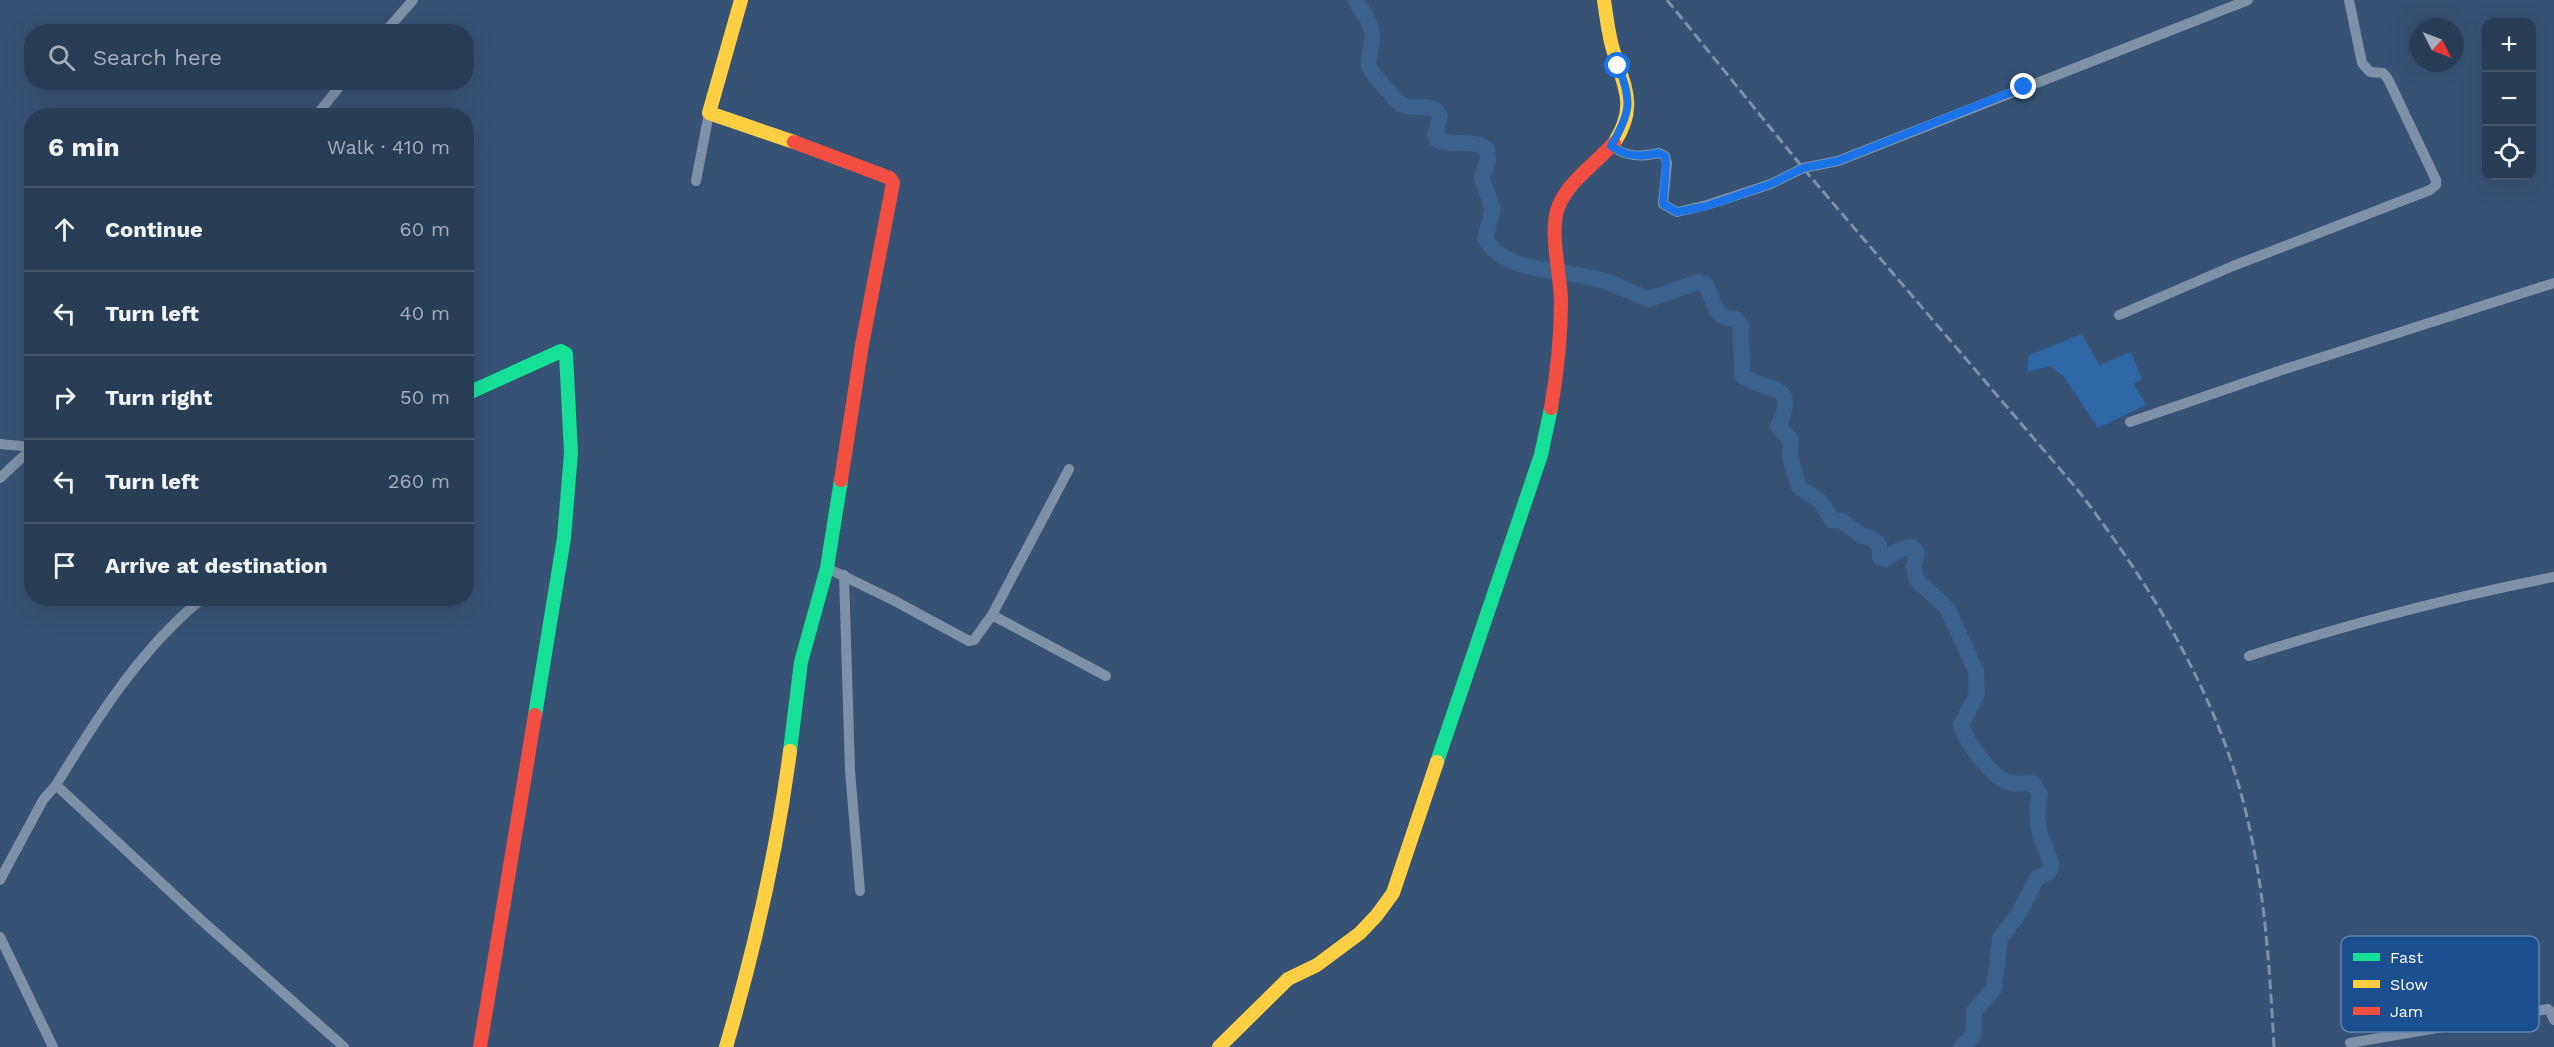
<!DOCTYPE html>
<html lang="en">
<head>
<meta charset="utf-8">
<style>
  body { margin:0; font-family:"Work Sans",sans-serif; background:#344961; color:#f1f3f6 }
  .controls { position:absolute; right:18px; top:18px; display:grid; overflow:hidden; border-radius:12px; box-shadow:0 6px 24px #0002 }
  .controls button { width:54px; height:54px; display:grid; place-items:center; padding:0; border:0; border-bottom:2px solid #44576d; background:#283e57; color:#f1f3f6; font:30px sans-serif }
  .compass { position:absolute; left:2410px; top:18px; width:54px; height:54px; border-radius:50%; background:#283e57; box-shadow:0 6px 24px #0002; rotate:132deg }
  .stop { position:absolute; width:18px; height:18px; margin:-14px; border:4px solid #1a73e8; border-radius:50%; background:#fff }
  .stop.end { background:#1a73e8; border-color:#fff; box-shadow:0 2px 6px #0008 }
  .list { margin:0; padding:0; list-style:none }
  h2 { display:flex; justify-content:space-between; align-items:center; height:78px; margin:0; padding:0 24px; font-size:26px }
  h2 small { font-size:20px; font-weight:400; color:#a5aeba }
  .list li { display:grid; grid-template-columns:39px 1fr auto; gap:18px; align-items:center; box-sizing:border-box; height:84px; padding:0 24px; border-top:2px solid #44576d }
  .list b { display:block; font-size:22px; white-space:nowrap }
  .list em { font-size:20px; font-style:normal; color:#a5aeba }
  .icon { flex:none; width:33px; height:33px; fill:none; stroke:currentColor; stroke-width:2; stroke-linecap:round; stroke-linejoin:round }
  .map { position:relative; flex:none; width:2554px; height:1047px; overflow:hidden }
  .search { position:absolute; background:#283e57; box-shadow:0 6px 24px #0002; left:24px; top:24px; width:450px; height:66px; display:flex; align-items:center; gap:15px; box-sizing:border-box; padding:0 21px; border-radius:24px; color:#a5aeba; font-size:22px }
  .panel { position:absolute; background:#283e57; box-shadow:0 6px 24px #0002; left:24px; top:108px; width:450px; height:498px; border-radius:24px }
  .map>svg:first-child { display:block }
  .green { fill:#2f66a5 }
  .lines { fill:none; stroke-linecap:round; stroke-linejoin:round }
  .river { stroke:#3b618d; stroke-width:16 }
  .street { stroke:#7d92a8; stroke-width:10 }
  .fast { stroke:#16e098; stroke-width:14 }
  .slow { stroke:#ffcf43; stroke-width:14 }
  .jam { stroke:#f24e42; stroke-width:14 }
  .rail { stroke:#7e92a7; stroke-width:3; stroke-dasharray:10 4.5; stroke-linecap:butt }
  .route { stroke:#1a73e8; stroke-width:8 }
  .key { fill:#1b4f8f; stroke:#5f84b1; stroke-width:1.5 }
  .key-label { font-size:16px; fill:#fff }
</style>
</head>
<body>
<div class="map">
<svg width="2554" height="1047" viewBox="0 0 2554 1047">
  <rect width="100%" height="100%" fill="#365274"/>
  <path class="green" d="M2082,334L2099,365L2131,352L2142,379L2134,384L2146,405L2098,428L2063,376L2050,366L2027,372L2029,355Z"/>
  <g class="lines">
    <path class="river" d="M1355,0C1362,12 1370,19 1372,33C1374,45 1367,56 1369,66C1370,72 1398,103 1402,105C1413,109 1424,105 1435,109L1440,116L1435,136L1437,140C1454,147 1472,138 1487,149L1488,159L1482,179L1493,209L1485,238C1503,274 1564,269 1598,279C1616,284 1632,293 1649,299L1698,282L1705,284C1716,302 1711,318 1736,319L1741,326C1738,343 1744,357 1742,375C1765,394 1801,380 1778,426L1791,440L1790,457L1799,487L1821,502L1832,520L1842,521L1862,536L1873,539L1879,545L1880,557L1885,559L1901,549L1912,547L1917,552L1914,566L1916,579L1947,608L1976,671L1977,694L1961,725C1967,743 1988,772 2005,781C2012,785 2025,783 2033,783L2040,795C2032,820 2042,841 2052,864L2049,872L2037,878L2018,915L2000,938L1994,989L1974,1011L1973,1036L1961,1047"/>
    <path class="street" d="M385,32L413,0
      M316,116L343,82
      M1611,146C1627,157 1641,157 1659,153L1665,156L1667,163L1663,204L1677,212L1707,205L1771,184L1803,168L1838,161L2248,0
      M696,181L709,113
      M2119,315L2233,266L2430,190L2436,185V180L2388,79L2383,73L2370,72L2362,63L2349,0
      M2130,422L2282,370L2554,283
      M0,444L32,447
      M0,478L32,448
      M827,568L893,600L969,641L974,640L992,615L1069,469
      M844,575L850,770L860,891
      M203,598C141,648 97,718 56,785L200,919L344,1047
      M992,615L1106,676
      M2249,656C2349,624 2451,597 2554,577
      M0,880L43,800L56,785
      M0,937L53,1047
      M2350,1043L2548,1009L2550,1011L2554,1020"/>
    <path class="fast" d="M466,394L561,351L566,354L571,453L564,538L535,715
      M790,751L801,662L827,568L841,480
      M1437,762L1541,455L1551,408"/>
    <path class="slow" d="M741,0L709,113L794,142
      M1604,0C1606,15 1608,31 1612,46C1623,85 1639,105 1614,143
      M726,1047C754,951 777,851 790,751
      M1219,1047L1288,979L1317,965L1360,933L1377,915L1393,893L1437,762"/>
    <path class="jam" d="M794,142L890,178L893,183L862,345L841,480
      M1551,408C1557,373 1561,337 1561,302C1561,273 1548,231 1559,205C1570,180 1596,163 1614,143
      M480,1047L535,715"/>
    <path class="rail" d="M1667,0L1803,168L2077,489C2156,592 2225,706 2251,835C2266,905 2270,976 2274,1047"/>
  </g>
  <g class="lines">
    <path class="route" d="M1618,66C1633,101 1630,114 1611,146C1627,157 1641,157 1659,153L1665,156L1666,163L1663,204L1677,212L1707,206L1771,184L1803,168L1838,161L2024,87"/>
  </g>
  <rect x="2341" y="936" width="198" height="96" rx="9" class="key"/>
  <rect x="2353" y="953" width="27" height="8" fill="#16e098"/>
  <rect x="2353" y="980" width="27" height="8" fill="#ffcf43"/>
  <rect x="2353" y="1007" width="27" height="8" fill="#f24e42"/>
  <g class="key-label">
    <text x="2390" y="963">Fast</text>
    <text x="2390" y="990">Slow</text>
    <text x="2390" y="1017">Jam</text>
  </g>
</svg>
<div class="controls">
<button>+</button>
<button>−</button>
<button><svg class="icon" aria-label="locate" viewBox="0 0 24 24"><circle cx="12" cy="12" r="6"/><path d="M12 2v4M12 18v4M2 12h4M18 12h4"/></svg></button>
</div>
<svg class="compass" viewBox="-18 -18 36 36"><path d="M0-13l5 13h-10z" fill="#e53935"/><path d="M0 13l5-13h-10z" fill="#a5aeba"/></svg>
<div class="stop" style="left:1618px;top:66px"></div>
<div class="stop end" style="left:2024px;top:87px"></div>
<div class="search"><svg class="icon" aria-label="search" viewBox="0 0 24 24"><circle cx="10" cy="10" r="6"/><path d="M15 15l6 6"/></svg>Search here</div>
<section class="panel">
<h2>6 min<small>Walk · 410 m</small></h2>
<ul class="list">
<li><svg class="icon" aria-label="ahead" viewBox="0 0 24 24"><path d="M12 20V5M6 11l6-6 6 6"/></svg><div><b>Continue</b></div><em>60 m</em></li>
<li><svg class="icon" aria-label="left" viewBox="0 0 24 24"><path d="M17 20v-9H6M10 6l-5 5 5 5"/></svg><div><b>Turn left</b></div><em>40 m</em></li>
<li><svg class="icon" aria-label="right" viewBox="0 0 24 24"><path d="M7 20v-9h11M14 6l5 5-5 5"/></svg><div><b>Turn right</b></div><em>50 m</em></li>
<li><svg class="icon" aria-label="left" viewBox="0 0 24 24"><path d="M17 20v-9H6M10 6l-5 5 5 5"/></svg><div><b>Turn left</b></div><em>260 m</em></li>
<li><svg class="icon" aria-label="arrive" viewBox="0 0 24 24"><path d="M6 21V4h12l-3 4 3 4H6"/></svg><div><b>Arrive at destination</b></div></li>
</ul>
</section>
</div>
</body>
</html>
